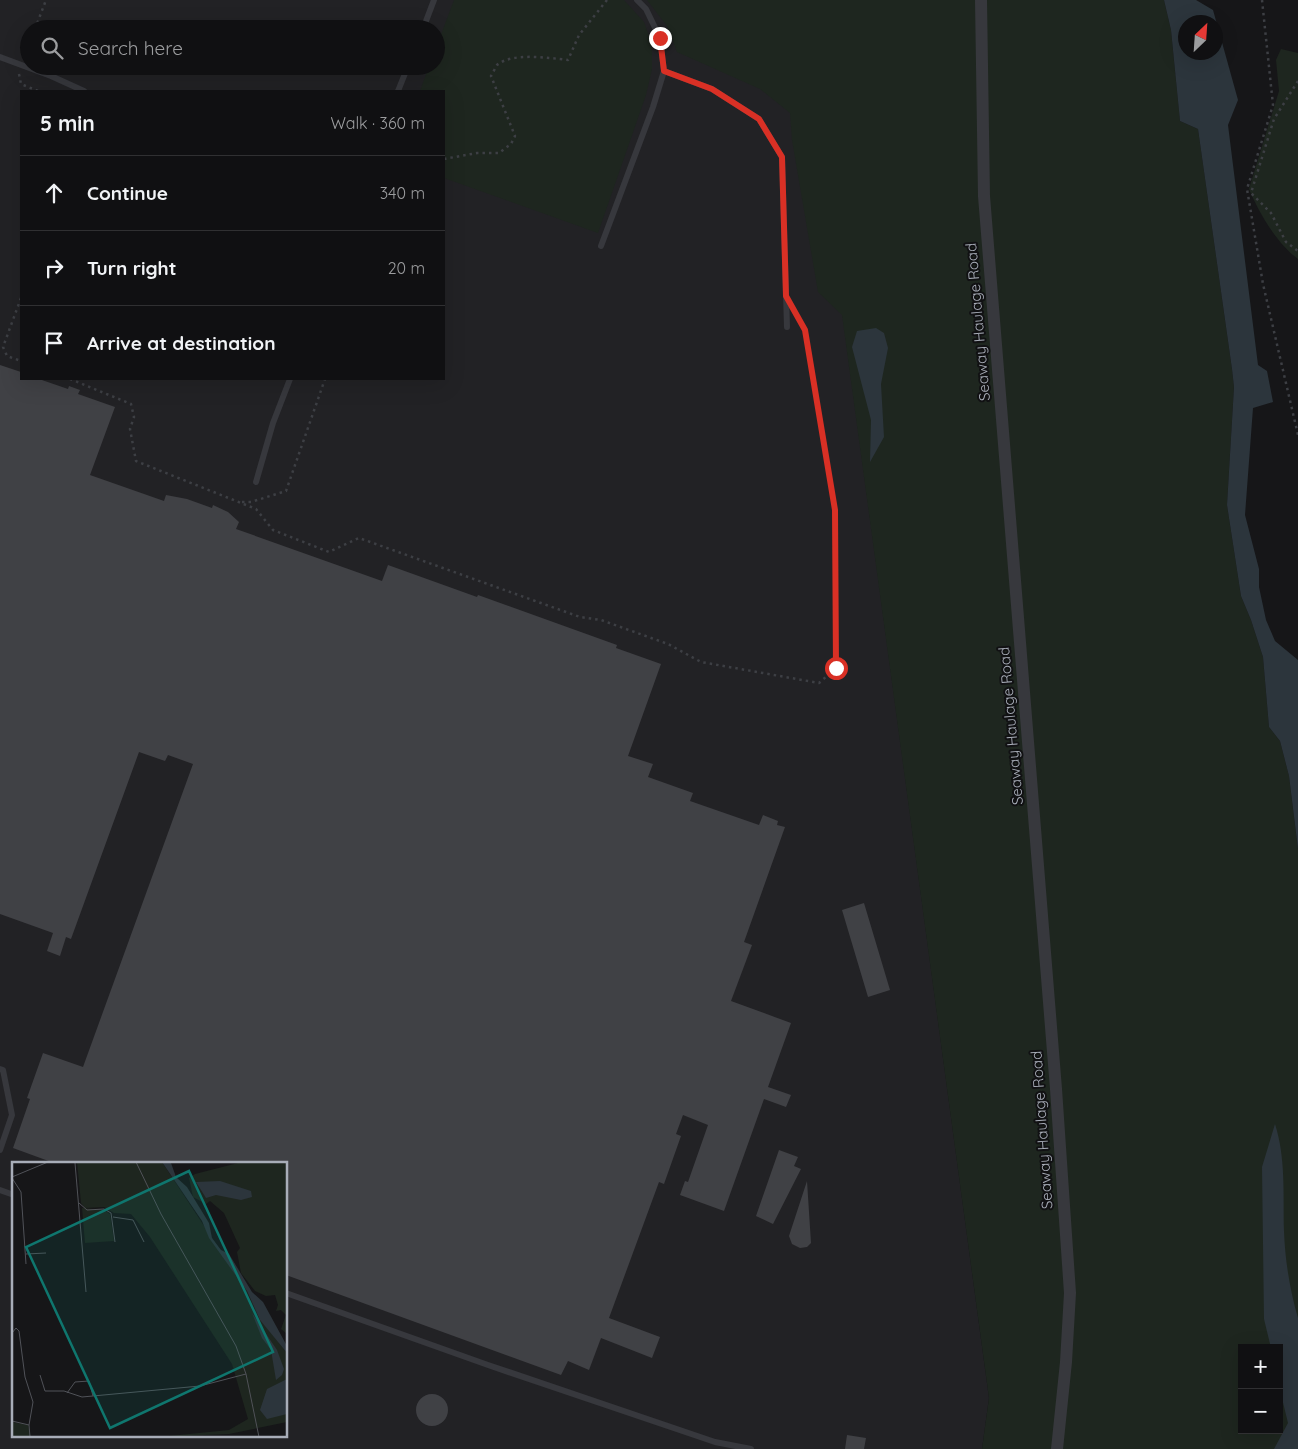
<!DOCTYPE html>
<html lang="en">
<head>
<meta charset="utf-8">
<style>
  body { margin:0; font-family:Quicksand,sans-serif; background:#19191b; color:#f1f3f6 }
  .controls { position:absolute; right:15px; bottom:15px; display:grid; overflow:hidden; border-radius:0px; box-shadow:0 5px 20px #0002 }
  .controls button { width:45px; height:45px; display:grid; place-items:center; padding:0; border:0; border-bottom:1px solid #303032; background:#101012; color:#f1f3f6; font:25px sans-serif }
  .compass { position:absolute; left:1178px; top:15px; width:45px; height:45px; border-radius:50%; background:#101012; box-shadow:0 5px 20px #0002; rotate:25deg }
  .stop { position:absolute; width:15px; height:15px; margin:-11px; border:4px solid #d93025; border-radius:50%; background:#fff }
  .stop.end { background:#d93025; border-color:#fff; box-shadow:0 1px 5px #0008 }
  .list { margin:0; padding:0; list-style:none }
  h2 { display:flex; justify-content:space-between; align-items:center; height:65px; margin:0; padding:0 20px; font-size:21px }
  h2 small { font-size:16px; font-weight:400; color:#9c9d9f }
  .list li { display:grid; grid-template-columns:32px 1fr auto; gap:15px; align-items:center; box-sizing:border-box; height:75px; padding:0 20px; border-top:1px solid #303032 }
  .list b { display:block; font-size:19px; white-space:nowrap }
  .list em { font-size:16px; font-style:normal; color:#9c9d9f }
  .icon { flex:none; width:28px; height:28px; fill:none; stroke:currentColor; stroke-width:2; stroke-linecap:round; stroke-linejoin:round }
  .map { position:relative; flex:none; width:1298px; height:1449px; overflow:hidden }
  .search { position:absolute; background:#101012; box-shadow:0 5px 20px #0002; left:20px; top:20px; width:425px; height:55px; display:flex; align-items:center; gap:12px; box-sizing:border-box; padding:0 18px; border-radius:28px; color:#9c9d9f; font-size:19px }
  .panel { position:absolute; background:#101012; box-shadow:0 5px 20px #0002; left:20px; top:90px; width:425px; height:290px; border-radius:0px }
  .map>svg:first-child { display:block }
  .built { fill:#222225; fill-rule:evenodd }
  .green { fill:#1e261f; fill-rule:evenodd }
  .water { fill:#2c353c; fill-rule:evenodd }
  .building { fill:#404145 }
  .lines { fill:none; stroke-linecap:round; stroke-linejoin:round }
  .path { stroke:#3d3f44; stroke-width:2.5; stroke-dasharray:2.5 4; stroke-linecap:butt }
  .lane { stroke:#37383d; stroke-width:6 }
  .street { stroke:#37383d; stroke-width:12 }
  .route { stroke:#d93025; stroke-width:6 }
  .labels { text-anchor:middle; stroke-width:4; stroke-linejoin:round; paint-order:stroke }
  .street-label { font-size:15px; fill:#a8adb8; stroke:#111113 }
  .inset-road { fill:none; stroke:#505258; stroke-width:1 }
  .view { fill:#0f766e; fill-opacity:0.15; stroke:#0f766e; stroke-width:2.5 }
  .inset-edge { fill:none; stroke:#a8adb8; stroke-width:2.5 }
</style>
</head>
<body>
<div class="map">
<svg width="1298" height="1449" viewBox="0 0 1298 1449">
  <rect width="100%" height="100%" fill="#161618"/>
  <path class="built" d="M0,0H800L989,1398L982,1449H0ZM29,29H436V66H29ZM21,91H444V379H21ZM14,1163H286V1435H14Z"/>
  <path class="green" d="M454,0H624L644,22L652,44V69L646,95L598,233L444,178V91H420L429,66H436V48Z
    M647,0H1164L1171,30L1180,121L1198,129L1232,369L1234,387L1227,505L1241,596L1251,620L1263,657L1269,727L1280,741L1289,776L1298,849V1449H982L989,1398L842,315L818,292L792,140L790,113L760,89L677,52L667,26ZM1242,1348H1279V1430H1242Z
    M1281,49L1298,53V259C1277,244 1259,213 1249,189L1279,91L1276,60Z"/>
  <path class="water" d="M1164,0H1196L1213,10L1238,100L1228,125L1258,365L1267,371L1273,402L1253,408L1245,515L1259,569V587L1266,620L1275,641L1298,660V849L1289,776L1280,741L1269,727L1263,657L1251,620L1241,596L1227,505L1234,387L1232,369L1198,129L1180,121L1171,30ZM1186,22H1216V52H1186Z
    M876,328L884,333L888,348L881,384L884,437L870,462L871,420L852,347L857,331Z
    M1275,1124C1286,1158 1283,1195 1284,1231C1285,1260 1290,1291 1298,1318V1449H1274L1288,1423L1279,1386V1348H1271L1264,1319L1262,1167Z"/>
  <path class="building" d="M0,365L21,372V379H39L68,389L69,386L80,390L78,394L115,407L90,475L164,501L166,495L187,499L212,508L213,505L228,512L239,522L236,529L382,581L388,565L477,597L478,595L617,645L616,648L661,664L628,756L653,764L648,777L693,793L690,801L759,825L763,815L778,821L777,825L785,827L744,942L752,945L731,1001L791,1023L768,1087L791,1095L786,1107L764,1099L724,1211L680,1195L685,1181L688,1182L708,1125L683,1115L676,1134L681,1136L664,1184L659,1182L609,1318L660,1337L652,1358L601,1338L589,1370L568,1361L561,1375L286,1275V1163H54L13,1148L30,1099L27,1098L43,1053L83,1067L193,764L168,755L165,761L139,752L71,939L66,937L60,956L47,951L53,933L0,914Z
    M864,903L890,990L868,997L842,910Z
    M779,1150L798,1157L794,1166L801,1169L773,1224L756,1216Z
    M807,1181L811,1243L807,1247L800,1248L792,1244L789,1236Z
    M416 1410a16 16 0 1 1 32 0a16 16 0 1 1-32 0Z
    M847,1435L866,1438L864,1449H845Z"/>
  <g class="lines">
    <path class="path" d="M1262,0L1273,105L1247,189L1263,284L1298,435
      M35,29L46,0
      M25,58L29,47
      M19,74L21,84L38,91
      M1298,81L1274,119L1251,193L1271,213L1286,242L1298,251
      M444,159L477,153H499L511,144L515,136L491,76C493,73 495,68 497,65C512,52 549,58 568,60L579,35L607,0
      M21,298L3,347L7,356L21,361
      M70,379L131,404L134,417L130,429L136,461L256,509L273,530L329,552L359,538L580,617L601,620L668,644L701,662L819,683L836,668L835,510L805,330L796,315
      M242,502H251L286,491L325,379"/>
    <path class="lane" d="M423,29L434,0
      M0,57L51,76L84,91
      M664,71L712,89L759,119L782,157L787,327
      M398,91L408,66
      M601,246L653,107L664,71L660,38L646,9L637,0
      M256,482L273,423L290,379
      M0,1069L3,1070L12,1115L0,1150
      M0,1190L14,1195
      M286,1293L488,1365L715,1442L751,1449"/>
    <path class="street" d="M981,0L984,196L1056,1089L1070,1293L1066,1362L1057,1449"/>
  </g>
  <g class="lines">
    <path class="route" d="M660,38L664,71L712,89L759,119L782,157L786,296L805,330L835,510L836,668"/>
  </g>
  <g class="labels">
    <g class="street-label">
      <text transform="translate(978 322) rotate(-95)" y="5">Seaway Haulage Road</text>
      <text transform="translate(1011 726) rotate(-95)" y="5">Seaway Haulage Road</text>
      <text transform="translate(1042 1130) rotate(-94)" y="5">Seaway Haulage Road</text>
    </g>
  </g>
  <g transform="translate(12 1162)">
    <rect width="275" height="275" fill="#161618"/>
    <path d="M65,0H150L235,129L248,157L275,191V260L217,272L147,275L217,268L236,257L220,202L138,75L119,52L102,51L92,45L73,46L69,41ZM230,0H275V172L269,167L274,153L269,148L264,149L266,143L263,133L254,134L243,129L229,111L225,90L228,86L212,51L198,39L194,42L181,35L177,16L183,12ZM70,46L92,48L98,52L102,79L73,81ZM0,260L16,263L19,275H0Z" fill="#1e261f"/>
    <path d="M150,0L159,1L164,15L175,25L197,61L200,76L209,88L217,92L240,130L251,140L275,184V191L248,158L235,129L197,76L190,59ZM208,19L239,29L240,35L229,38L204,33L194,36L184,20ZM240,151L265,188L272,207L270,213L264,218L259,188L250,176ZM275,217V252L255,257L248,248L255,227Z" fill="#2c353c"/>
    <path class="inset-road" d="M124,0L149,52L224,184L234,212L247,275M63,1L74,130M0,15L36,0M0,16L9,30L14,102M67,41L75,48L92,47L99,51L103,80M101,55L121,58L132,80M14,92L34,91M0,171L4,166L7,169L13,215L21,240L17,263M28,213L33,229H52L70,235L188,224L234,212M55,231L63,220L77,219L81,234M0,259L17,263L18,275"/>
    <path class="view" d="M177,9L261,190L98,266L14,85Z"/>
    <rect width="275" height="275" class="inset-edge"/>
  </g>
</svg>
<div class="controls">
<button>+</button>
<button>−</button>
</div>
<svg class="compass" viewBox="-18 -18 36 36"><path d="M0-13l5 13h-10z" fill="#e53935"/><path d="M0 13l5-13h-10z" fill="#9c9d9f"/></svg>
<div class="stop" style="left:836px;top:668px"></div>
<div class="stop end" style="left:660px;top:38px"></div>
<div class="search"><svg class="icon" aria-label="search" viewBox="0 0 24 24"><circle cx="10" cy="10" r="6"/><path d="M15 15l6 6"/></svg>Search here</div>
<section class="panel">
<h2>5 min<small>Walk · 360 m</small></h2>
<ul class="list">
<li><svg class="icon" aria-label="ahead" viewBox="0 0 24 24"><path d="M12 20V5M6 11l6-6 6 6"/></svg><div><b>Continue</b></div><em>340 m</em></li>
<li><svg class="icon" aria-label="right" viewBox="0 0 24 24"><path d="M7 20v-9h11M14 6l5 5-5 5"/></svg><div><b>Turn right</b></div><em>20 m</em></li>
<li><svg class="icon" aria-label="arrive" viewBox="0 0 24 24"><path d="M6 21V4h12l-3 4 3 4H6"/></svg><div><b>Arrive at destination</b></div></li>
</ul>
</section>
</div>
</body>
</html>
